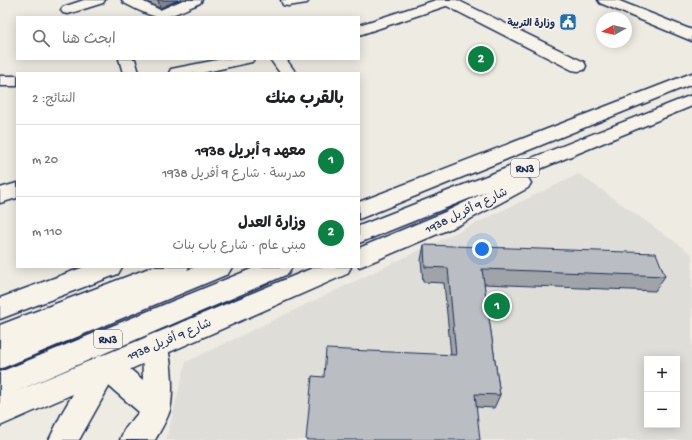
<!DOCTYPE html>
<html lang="ar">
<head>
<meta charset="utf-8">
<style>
  body { margin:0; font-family:"Gochi Hand","Playpen Sans Arabic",sans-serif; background:#f2f2f2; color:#202124; direction:rtl }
  .controls { position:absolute; right:12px; bottom:12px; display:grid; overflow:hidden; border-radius:0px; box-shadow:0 2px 10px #0003 }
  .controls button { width:36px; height:36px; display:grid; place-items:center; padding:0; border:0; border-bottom:1px solid #e0e0e0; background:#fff; color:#202124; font:20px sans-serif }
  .compass { position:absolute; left:596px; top:12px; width:36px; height:36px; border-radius:50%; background:#fff; box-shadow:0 2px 10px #0003; rotate:262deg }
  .you { position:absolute; left:482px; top:249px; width:14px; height:14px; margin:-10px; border:3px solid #fff; border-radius:50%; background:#1a73e8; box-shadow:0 0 0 6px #1a73e833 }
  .badge { display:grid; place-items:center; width:26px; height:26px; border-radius:50%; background:#0b8043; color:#fff; font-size:13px; font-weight:700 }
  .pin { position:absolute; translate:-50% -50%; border:2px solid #fff; box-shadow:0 1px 4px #0006 }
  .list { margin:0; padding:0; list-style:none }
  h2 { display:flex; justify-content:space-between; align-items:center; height:52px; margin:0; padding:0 16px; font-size:17px }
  h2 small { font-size:13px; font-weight:400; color:#757577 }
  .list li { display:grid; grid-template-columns:26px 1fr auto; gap:12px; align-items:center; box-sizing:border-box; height:72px; padding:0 16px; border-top:1px solid #e0e0e0 }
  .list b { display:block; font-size:15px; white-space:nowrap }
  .list p { margin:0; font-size:13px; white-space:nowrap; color:#757577 }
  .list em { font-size:13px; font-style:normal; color:#757577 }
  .icon { flex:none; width:22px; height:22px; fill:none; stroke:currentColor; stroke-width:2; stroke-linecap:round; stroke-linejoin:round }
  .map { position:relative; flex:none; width:692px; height:440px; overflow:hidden; direction:ltr }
  .search { position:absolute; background:#fff; box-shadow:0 2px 10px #0003; left:16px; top:16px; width:344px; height:44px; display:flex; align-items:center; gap:10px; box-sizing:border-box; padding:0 14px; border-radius:0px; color:#757577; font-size:15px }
  .panel { position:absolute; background:#fff; box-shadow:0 2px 10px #0003; left:16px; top:72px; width:344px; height:196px; border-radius:0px; direction:rtl }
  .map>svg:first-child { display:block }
  .built { fill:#deddd8; fill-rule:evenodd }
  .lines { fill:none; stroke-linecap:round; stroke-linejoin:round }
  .minor-casing { stroke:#1b2f5e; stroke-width:3 }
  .major-casing { stroke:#1b2f5e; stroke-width:3 }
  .minor { fill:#f7f3e8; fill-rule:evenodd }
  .major { fill:#f7f3e8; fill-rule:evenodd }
  .wall { fill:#a0a3a7; stroke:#1b2f5e }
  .shaded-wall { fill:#828488; stroke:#1b2f5e }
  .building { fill:#babdc2; stroke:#1b2f5e }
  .labels { text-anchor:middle; stroke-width:3.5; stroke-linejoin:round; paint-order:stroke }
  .far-poi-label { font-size:10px; font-weight:bold; fill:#1b2f5e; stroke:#f7f3e8; text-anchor:end }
  .shield { fill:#f7f3e8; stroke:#5d6a87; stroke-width:1 }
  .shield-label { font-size:11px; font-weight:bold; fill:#1b2f5e }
  .street-label { font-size:12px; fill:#1b2f5e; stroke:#f7f3e8 }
</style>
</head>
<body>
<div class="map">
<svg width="692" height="440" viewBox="0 0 692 440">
  <rect width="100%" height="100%" fill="#eeebe2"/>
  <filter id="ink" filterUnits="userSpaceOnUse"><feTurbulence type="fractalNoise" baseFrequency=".025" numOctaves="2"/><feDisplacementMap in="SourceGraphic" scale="8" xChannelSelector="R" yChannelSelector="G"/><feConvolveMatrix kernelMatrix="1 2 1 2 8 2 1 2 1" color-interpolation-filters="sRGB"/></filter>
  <g filter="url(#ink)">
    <path class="built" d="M579,174L692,254V440H166L186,362ZM647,359H677V425H647Z"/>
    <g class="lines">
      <defs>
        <path id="minor" d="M84,0H105L103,3L68,14L63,13L61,10L63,7Z
          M122,0H140L160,10L183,0H202L200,3C161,20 163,23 124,3Z
          M281,0H309L307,3L288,6L283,5Z
          M442,0H457L584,62L586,66L584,70L578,71L572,70L443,4Z
          M598,0H617L692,30V41L600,3Z
          M119,59H135L139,73H123Z
          M270,59H286L296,73H280Z
          M17,183V198L0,203V188Z
          M84,267H122L118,274L0,319V298Z
          M155,333L164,337C172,353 174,392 170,410C167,420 160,431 155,440H120L124,430L139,412L96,375L92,366L96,357L106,354L116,357L143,380L142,345L146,337Z"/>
        <path id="major" d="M436,0H457L455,3L359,35V25Z
          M222,59H254L252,62L202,73H169L171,69Z
          M692,73V84L359,219V202Z
          M0,76H17V86H0Z
          M692,95V106L523,176L528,178L531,183L528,188L461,224L367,264L359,267V248L445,212L488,191L359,243V226Z
          M152,267H189L187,270L195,267H232L228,274L0,369V325Z
          M256,267H292L288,274L17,391L315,267H351L347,274L115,376L79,440H49L63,411L73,394L0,426V398L6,395L0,398V372Z"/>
      </defs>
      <use href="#minor" class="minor-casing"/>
      <use href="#major" class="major-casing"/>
      <use href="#minor" class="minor"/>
      <use href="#major" class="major"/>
    </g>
    <path class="wall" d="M143,0H178L160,8Z
      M424,245L665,276L655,291L484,284L500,395L494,408L477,407L324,377L451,355L444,283L423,282L421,260Z"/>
    <path class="shaded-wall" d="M158,0H178L160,8Z"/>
    <path class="building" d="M424,245L656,253L665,276L482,269L500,395L475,394L480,440H306L312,376L324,377L326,349L456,355L448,268L425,267Z"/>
  </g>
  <defs>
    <symbol id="civic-square" viewBox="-11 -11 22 22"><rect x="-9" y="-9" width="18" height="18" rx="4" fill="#1f6fb2" stroke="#f7f3e8"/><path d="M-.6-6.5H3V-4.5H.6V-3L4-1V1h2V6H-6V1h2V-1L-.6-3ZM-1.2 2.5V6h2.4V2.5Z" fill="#fff"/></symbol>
  </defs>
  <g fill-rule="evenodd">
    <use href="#civic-square" x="558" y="12" width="20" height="20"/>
  </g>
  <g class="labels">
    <g class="far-poi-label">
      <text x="555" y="26">وزارة التربية</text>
    </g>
    <g class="shield">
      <rect x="511" y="159" width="28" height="18" rx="3"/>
      <rect x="94" y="330" width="28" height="18" rx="3"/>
    </g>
    <g class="shield-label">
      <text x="525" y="172">RN3</text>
      <text x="108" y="343">RN3</text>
    </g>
    <g class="street-label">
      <text transform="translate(466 210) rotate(-26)" y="4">شارع 9 أفريل 1938</text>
      <text transform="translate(169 339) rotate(-23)" y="4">شارع 9 أفريل 1938</text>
    </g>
  </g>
</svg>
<div class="controls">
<button>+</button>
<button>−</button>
</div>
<svg class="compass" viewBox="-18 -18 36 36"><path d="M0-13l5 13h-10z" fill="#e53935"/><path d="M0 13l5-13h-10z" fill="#757577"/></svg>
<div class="you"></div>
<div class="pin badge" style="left:497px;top:306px">1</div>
<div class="pin badge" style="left:481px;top:59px">2</div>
<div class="search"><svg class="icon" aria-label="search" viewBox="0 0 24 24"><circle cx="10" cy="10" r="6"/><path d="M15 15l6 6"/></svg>ابحث هنا</div>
<section class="panel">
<h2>بالقرب منك<small>النتائج: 2</small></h2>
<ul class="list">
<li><span class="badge">1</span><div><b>معهد 9 أبريل 1938</b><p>مدرسة · شارع 9 أفريل 1938</p></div><em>20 m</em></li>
<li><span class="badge">2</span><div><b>وزارة العدل</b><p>مبنى عام · شارع باب بنات</p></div><em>110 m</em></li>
</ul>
</section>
</div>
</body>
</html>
